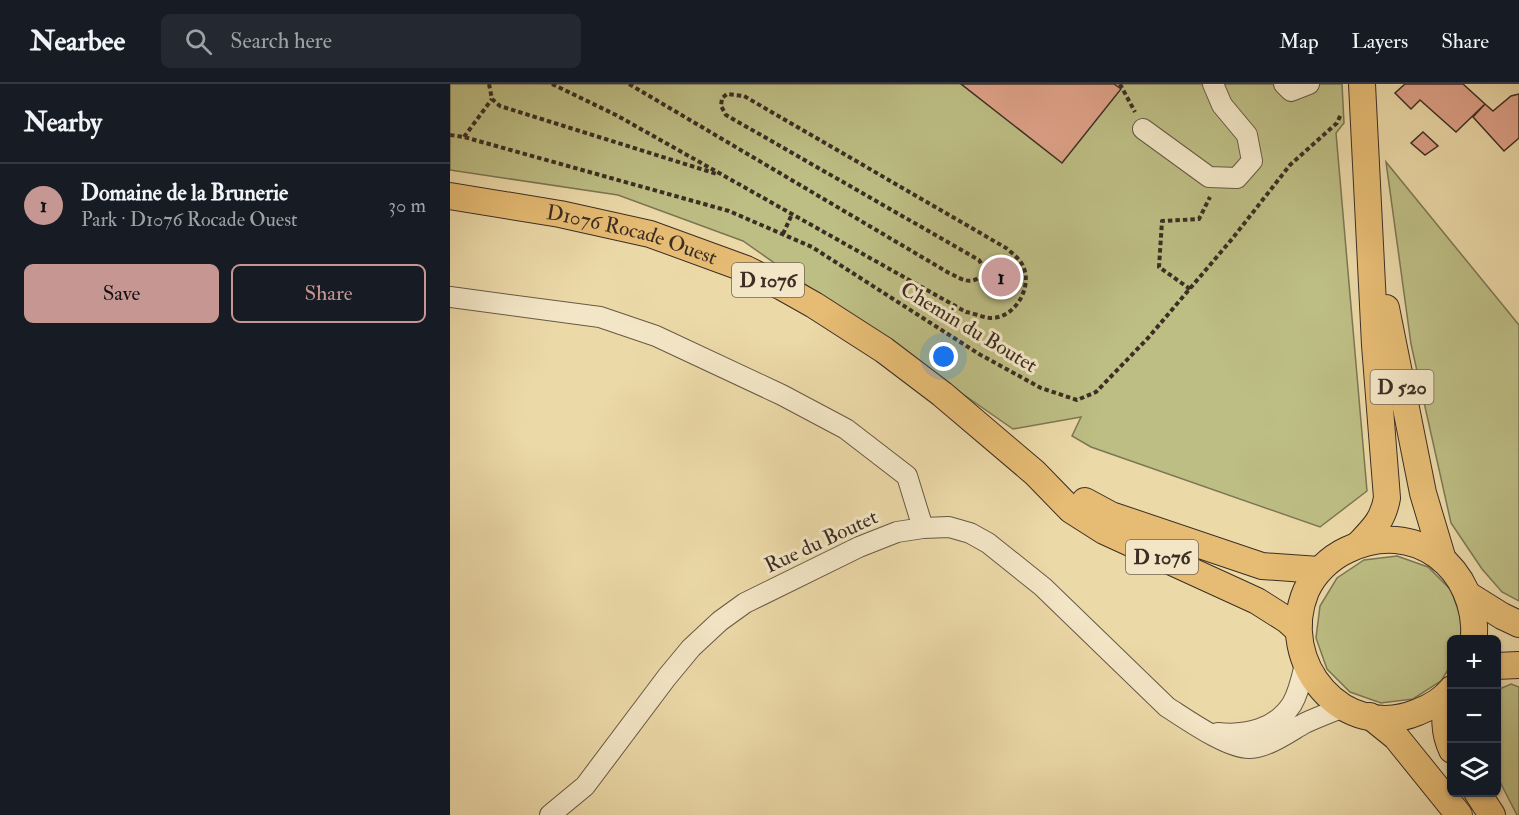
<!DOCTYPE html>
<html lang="en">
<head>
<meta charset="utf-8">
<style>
  body { margin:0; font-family:"IM FELL Double Pica",serif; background:#242831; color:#f1f3f6 }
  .controls { position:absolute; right:18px; bottom:18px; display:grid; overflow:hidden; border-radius:9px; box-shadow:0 2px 4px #0004 }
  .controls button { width:54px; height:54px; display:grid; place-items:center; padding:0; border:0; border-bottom:2px solid #363941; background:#171b24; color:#f1f3f6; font:30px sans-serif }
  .you { position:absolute; left:494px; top:273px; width:21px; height:21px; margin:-15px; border:4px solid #fff; border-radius:50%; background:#1a73e8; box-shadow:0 0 0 9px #1a73e833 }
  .badge { display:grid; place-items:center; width:39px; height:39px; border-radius:50%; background:#c59692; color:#111; font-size:20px; font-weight:700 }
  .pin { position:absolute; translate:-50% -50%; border:3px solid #fff; box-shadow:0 2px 6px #0006 }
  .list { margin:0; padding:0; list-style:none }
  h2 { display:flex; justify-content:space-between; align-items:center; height:78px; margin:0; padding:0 24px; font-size:26px }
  h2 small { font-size:20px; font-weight:400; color:#9ea1a6 }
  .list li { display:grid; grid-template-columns:39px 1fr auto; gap:18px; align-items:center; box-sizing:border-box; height:84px; padding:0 24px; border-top:2px solid #363941 }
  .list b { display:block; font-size:22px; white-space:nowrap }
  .list p { margin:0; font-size:20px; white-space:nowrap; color:#9ea1a6 }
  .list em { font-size:20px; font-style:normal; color:#9ea1a6 }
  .actions { display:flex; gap:12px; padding:18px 24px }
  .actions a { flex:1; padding:14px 0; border:2px solid #c59692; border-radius:9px; text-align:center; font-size:21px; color:#c59692 }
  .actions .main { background:#c59692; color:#111 }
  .icon { flex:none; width:33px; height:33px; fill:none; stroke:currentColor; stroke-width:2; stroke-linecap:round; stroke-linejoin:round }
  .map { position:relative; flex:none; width:1069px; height:731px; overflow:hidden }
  header { display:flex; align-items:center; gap:36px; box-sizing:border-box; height:84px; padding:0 30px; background:#171b24; border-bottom:2px solid #363941 }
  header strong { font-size:28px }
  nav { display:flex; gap:33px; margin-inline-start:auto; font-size:21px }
  .search { width:420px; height:54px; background:#242831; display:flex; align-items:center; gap:15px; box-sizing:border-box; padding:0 21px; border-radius:9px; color:#9ea1a6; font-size:22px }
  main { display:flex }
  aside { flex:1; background:#171b24 }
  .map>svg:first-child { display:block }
  .green { fill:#bdbe84; stroke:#7c7654; stroke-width:1.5 }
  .building { fill:#dfa289; stroke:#3c2e24; stroke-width:1.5 }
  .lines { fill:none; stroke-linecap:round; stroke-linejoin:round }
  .minor-casing { stroke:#685945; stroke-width:22 }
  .major-casing { stroke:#3c2e24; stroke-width:28 }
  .path { stroke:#3c2e24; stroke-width:4; stroke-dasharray:4.5 3; stroke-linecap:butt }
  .minor { stroke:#f3e6c6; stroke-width:20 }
  .major { stroke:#e6bc74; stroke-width:26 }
  .labels { text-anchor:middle; stroke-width:6; stroke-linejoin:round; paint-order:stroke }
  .shield { fill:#f3e6c6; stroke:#736555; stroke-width:1.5 }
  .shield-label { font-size:20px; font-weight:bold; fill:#3c2e24 }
  .street-label { font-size:21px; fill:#3c2e24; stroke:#f3e6c6 }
</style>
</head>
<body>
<header>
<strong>Nearbee</strong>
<div class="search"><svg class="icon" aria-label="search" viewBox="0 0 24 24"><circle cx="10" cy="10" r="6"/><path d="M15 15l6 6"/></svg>Search here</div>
<nav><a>Map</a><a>Layers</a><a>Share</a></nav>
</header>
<main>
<aside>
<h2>Nearby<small></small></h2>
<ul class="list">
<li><span class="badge">1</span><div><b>Domaine de la Brunerie</b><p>Park · D1076 Rocade Ouest</p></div><em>30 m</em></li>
</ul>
<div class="actions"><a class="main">Save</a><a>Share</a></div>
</aside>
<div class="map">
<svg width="1069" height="731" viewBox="0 0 1069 731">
  <rect width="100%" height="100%" fill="#ecd9a8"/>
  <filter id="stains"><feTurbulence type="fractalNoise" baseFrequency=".00333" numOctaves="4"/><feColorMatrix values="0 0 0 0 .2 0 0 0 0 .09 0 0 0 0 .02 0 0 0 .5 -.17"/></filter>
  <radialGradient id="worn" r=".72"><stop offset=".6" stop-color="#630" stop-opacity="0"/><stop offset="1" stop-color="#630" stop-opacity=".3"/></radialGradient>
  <path class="green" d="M0,0H892L894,39L886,49L917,407L870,443L641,363L622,352L631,333L563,345L293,157L168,111L0,86Z
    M936,78L1069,241V517L1052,508L1032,485L1001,439L961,260Z
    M947,472L978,483L1001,506L1012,537L1010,555L1002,556L1001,581L991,597L963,615L931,619L900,608L877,585L866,554L870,522L887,494L914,476Z
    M1061,600L1069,603V731H1067L1047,692V606Z"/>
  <path class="building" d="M511,0H664L671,5L612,79Z
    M955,0H1013L1035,20L1006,48L970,16L961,25L945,9Z
    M1069,10V54L1054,67L1023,33L1035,20L1043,27L1061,12Z
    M973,48L988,62L975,71L961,59Z"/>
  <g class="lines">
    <defs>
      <path id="minor" d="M834,0L841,7L859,0
        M693,45L759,93L787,94L802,77L797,51L772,21L763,0
        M0,213L150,233L206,252L332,311L396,345L457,392L473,444
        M768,649C796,652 826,645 842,620C849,608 852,593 855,580
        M100,731L135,702L217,593L241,564L270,537L295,519L409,463L447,448L473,444L499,443L520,449L538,459L593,503L717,623C736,635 778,665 800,664C819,663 839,648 855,639C868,633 881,628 894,623"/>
      <g id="major">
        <path id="s1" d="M0,112L110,130L200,150L296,185L332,203L364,221L434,266L492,310L585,389L621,426L654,447L807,517L837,536L848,546"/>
        <path d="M936,224L973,409L993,476"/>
        <path d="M635,417L661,431L812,482L869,486"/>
        <path d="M909,460C924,444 933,436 937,414L925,261L912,0"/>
        <path d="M1020,512L1052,532L1069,540"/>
        <path d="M1046,582L1069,581"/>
        <path d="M1002,605C993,616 981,623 968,628C894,659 826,579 856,507C864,489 880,474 897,466C964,433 1029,484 1024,556"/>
        <path d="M997,611C995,631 993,647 1002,666"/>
        <path d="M920,632L946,653L1009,731"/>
        <path d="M1027,708L1042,731"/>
      </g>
    </defs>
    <use href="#minor" class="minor-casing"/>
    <use href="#major" class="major-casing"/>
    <path class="path" d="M39,0L42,15L50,22L267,90
      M102,0L166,31L516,228C523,229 532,233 540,234C565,235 583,203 573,182C570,175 562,169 556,164L294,12L277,10L272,14L271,22L276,31L529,176L533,183L532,191C520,202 512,195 499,189L179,0
      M670,0L685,28
      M0,51L14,53L279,127L362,163L529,270L591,304L627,316L646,308L698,254L782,155L840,81L887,39L891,30
      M14,53L42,15
      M333,150L342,130
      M740,205L709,183L712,137L749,135L760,113"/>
    <use href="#minor" class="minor"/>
    <use href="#major" class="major"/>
  </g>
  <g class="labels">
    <g class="shield">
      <rect x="282" y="179" width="72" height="34" rx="4.5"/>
      <rect x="920.5" y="286" width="63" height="34" rx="4.5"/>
      <rect x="676" y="456" width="72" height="34" rx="4.5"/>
    </g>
    <g class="shield-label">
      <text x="318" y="203">D 1076</text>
      <text x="952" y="310">D 520</text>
      <text x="712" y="480">D 1076</text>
    </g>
    <g class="street-label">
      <text dy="7" stroke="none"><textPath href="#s1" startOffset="186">D1076 Rocade Ouest</textPath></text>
      <text transform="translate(519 243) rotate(31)" y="7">Chemin du Boutet</text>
      <text transform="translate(371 457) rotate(-25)" y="7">Rue du Boutet</text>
    </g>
  </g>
  <rect width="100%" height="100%" filter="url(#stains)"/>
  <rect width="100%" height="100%" fill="url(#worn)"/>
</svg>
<div class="controls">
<button>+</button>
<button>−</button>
<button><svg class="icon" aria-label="layers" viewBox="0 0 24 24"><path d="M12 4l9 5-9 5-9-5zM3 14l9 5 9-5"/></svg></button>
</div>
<div class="you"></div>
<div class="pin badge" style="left:551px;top:193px">1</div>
</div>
</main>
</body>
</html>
